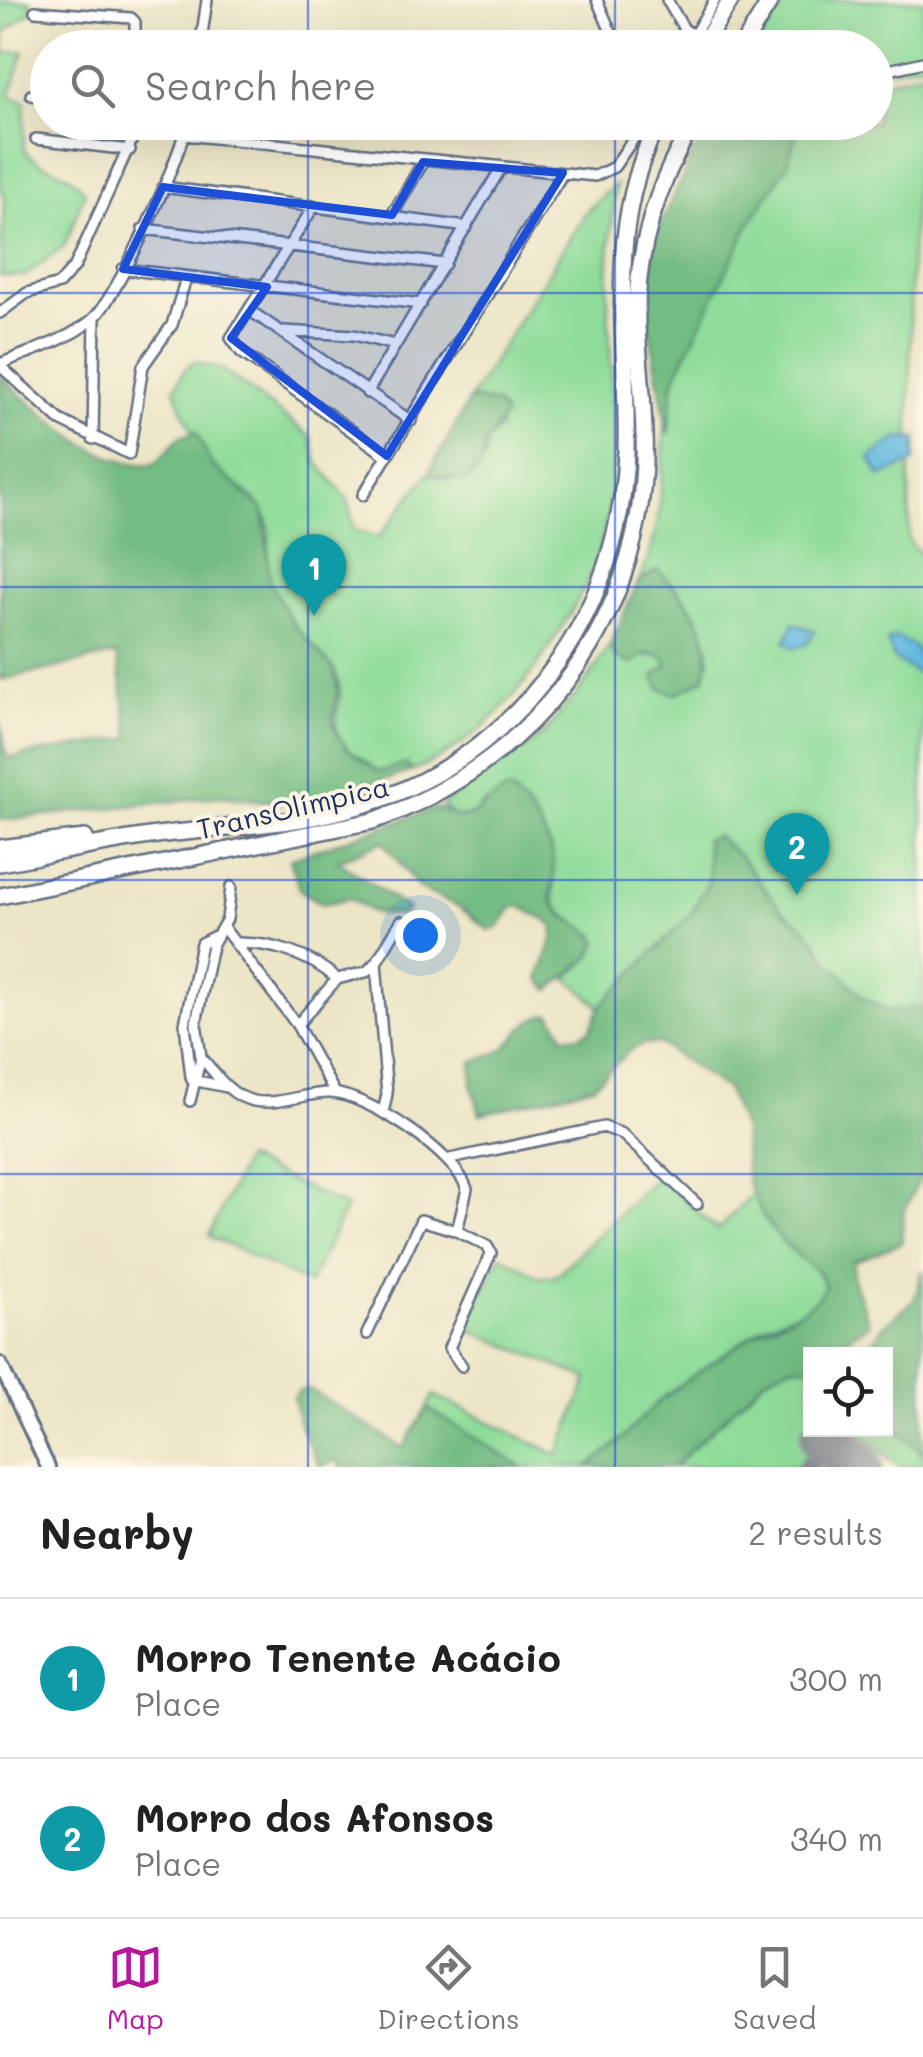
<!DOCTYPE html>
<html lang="en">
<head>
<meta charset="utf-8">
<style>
  body { margin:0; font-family:Mali,sans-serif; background:#f6f6f6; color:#222 }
  .controls { position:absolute; right:30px; bottom:30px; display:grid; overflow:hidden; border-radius:0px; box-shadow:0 10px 40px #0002 }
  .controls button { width:90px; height:90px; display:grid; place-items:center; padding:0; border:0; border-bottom:2px solid #e0e0e0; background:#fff; color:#222; font:50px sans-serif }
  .you { position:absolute; left:420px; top:935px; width:35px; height:35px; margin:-25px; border:8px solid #fff; border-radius:50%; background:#1a73e8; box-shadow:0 0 0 15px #1a73e833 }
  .badge { display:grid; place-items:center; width:65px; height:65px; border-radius:50%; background:#b5179e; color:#fff; font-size:32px; font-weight:700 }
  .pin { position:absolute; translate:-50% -82px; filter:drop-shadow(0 2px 5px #0008) }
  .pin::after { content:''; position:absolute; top:52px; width:35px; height:30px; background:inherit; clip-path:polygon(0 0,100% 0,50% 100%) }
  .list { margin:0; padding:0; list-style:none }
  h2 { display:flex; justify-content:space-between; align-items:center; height:130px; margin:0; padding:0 40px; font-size:42px }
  h2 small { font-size:32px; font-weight:400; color:#767676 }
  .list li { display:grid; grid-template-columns:65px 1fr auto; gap:30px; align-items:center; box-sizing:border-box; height:160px; padding:0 40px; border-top:2px solid #e0e0e0 }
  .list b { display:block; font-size:38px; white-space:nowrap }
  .list p { margin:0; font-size:32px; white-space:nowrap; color:#767676 }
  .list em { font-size:32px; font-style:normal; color:#767676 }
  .icon { flex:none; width:55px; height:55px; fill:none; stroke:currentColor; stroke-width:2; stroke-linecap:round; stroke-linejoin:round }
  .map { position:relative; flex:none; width:923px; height:1467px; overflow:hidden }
  .search { position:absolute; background:#fff; box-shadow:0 10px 40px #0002; left:30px; right:30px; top:30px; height:110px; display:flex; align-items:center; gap:25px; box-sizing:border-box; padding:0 35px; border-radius:55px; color:#767676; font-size:38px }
  .sheet { height:450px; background:#fff }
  nav { display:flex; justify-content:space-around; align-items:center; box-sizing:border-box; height:140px; border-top:2px solid #e0e0e0; background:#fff; font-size:28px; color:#767676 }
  nav a { display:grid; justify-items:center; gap:5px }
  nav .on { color:#b5179e }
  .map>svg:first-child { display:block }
  .green { fill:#8fdc9a; stroke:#55867c; stroke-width:2.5 }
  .forest { fill:#73bc82; stroke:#477670; stroke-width:2.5 }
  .water { fill:#64bae1; stroke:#4074a0; stroke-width:2.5 }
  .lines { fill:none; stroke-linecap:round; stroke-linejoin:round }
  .taxiway { stroke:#848a92; stroke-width:20 }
  .runway { stroke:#848a92; stroke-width:50 }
  .minor-casing { stroke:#646f82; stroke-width:14 }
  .secondary-casing { stroke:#646f82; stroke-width:18 }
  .motorway-casing { stroke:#646f82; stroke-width:20 }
  .minor { stroke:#fff; stroke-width:9 }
  .secondary { stroke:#fff; stroke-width:12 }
  .motorway { stroke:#fff; stroke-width:15 }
  .marked { fill:#1d4ed8; fill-opacity:0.2; stroke:#1d4ed8; stroke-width:8; stroke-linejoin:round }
  .grid { fill:none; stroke:#1d4ed8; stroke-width:2.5; stroke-opacity:0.55 }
  .labels { text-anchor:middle; stroke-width:8; stroke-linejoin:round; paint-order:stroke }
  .street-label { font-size:28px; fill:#1b2f5e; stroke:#fcf5e5 }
</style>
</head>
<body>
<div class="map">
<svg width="923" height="1467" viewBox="0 0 923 1467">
  <rect width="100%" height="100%" fill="#fcf5e5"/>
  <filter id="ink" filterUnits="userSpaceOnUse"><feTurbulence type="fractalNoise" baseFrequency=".01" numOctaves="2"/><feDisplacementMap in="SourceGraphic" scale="20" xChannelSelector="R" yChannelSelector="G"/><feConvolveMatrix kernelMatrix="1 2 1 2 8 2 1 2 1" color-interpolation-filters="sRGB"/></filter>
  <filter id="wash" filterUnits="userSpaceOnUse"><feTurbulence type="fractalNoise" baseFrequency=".0048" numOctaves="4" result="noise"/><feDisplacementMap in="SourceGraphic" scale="40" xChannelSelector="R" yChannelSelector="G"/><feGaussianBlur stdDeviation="2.25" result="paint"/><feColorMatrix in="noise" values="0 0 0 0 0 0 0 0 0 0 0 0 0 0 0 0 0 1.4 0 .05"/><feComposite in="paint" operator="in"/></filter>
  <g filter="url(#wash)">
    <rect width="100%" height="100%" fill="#ece5c6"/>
    <path class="green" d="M786,0H923V63L876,72V48H754Z
      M0,1H30L33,10L5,32L4,53L24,51L10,96L25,101L24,150C47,175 62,162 85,192L65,245L25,276H0L4,198L0,180Z
      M923,71L911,257L909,541L923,557V1007L889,1012L864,998L829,962L816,940L780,908L741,858L706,840L709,880L690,915L600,1007L567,978L591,956L595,935C532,897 563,908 550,847L485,802C475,814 469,817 454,817L442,804L542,736L586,682L610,645L615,657L660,655L668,665L710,662C705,621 687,597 658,570L639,581C674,510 653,445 675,378C692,326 722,272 749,225C773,182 785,173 799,123L876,122V84Z
      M616,184C612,222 607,261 608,299C610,389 627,484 592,571C579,602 560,630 542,658C511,705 465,750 412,771L406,764L379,772C302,725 356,715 334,671C331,663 319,655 313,649C297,630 280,608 271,585C263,563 274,537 266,517C256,492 228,484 212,464C199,448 181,409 175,389L184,370L195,362L222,369L311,437L317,462L348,500L354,530L379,537L428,474L449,480L485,459L486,443L500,427L497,404L470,399L586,212Z
      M245,1159L346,1207L309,1284L209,1236Z
      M659,1175L717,1230L753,1194C770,1231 807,1250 825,1285L819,1299L801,1311L765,1325L659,1401L617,1447L586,1467H521L427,1408L434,1395L558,1455L588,1379L465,1328L501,1255L539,1277L556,1276Z
      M790,1366H810V1430H830L798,1467H673L767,1377Z
      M886,1419L923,1454V1467H899L857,1430H886Z"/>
    <path class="forest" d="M707,123H799L787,166L751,221L674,379L668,434L646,309L653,242Z
      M0,376C39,411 99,470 155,464L181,436L196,432L212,465L264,509L270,582L293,624L334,669L338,690L332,722L338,736L348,749L379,772L406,764L412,771L302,805L221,796L0,820V721L7,758L130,738L117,654L0,680Z
      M470,399L497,404L505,415L486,443L480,467L465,481L428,474Z
      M658,570C687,600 719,634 704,679L676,694L660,689L654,676L668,665L660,655L645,654L632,664L615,657L610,645L639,581Z
      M510,790C533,811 553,839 554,871C555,882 548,892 553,902C562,924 589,923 598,942L591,956L550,990L539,979L554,936L553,925L520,906L511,908L499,927L489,930L458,906L420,889L383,841L338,861L408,909L402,915L374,913L349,898L323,904L300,890L290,859L436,808C447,809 450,816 459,817C479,819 490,794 510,790Z
      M717,836L741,858L780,908L808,930L829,962L864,998L889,1012L923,1007V1171L904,1212L901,1243L853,1262V1279L869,1324L847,1338L835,1354H810V1366H790L767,1377L673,1467H586C617,1449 634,1423 661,1400C688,1377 721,1357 750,1337C775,1319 811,1315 825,1286L819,1273L780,1240L763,1216L747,1181L743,1130L727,1090L661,1044L645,1043L630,1050L593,1086L480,1114L472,1085V1063C482,1056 495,1056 504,1049C520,1035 525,1017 551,1014L564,1036L577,1037L590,1030L600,1007L691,914L709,881L706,840Z
      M923,1270V1454L886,1419V1354H849L874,1341L883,1326L914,1301Z
      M309,1389L403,1448L427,1408L521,1467H341L336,1460L320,1467L298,1421L294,1398L299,1391Z"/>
    <path class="water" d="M897,438L917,439L914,462L880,477L870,458Z
      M794,623L815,631L806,645L794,648L785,642Z
      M896,637L915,647L923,669L916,673L894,659L887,641Z"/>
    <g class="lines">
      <path class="taxiway" d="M807,1467L830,1442"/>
      <path class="runway" d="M825,1438L858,1467"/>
    </g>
  </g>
  <g filter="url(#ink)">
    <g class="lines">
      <defs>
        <path id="minor" d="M597,0L618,48
          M667,0L684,29L693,35
          M35,11L131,18L135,22V48
          M135,43L200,48L207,0
          M686,48L715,0
          M876,73L923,62
          M31,95L48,97
          M184,135L595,176L614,167L645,122
          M36,139L130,150
          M163,187L467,227
          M314,206L231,338L241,352L387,456
          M392,215L423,162
          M143,229L445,264
          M123,269L421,304
          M249,310L411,421
          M0,313L27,293L59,284L75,266L140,122
          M283,331L354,335L395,345
          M0,364C30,351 66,341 92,320C118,297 180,159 187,122
          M0,366L60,420L129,454L143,366L172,325L186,278
          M367,393L501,168
          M93,439L95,317
          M363,495L563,173
          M223,927L297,1025L335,1093
          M235,943C270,942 311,955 337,979
          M376,963L387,1094L383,1113
          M297,1025L337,979L366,972L376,963L401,921
          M201,1057C216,1074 229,1096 254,1101C279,1106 306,1092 331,1093C368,1095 456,1154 467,1189L457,1231L487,1246L491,1253L449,1348L462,1366
          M191,1077L185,1024L201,943L215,936
          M192,1080L227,1087
          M190,1101L201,1057L196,1023L212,945L227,919L231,887
          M450,1159L604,1127L622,1134L697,1204
          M367,1334L421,1220L457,1231"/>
        <path id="secondary" d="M0,1364L48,1467"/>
        <path id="motorway" d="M701,48L731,0
          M741,48L771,0
          M0,848L85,838
          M0,863C52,854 104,842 157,835C231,826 309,825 381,799C528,745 622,606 626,450C629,332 603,234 658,122
          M0,896L373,821C529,766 638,629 644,462C646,416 639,370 637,325C635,253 657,183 694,122"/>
      </defs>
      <use href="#minor" class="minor-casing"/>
      <use href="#secondary" class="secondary-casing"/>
      <use href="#motorway" class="motorway-casing"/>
      <use href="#minor" class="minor"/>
      <use href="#secondary" class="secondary"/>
      <use href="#motorway" class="motorway"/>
    </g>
  </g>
  <path class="marked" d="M423,162L563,173L387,456L231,338L267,287L123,269L163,187L392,215Z"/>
  <path class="grid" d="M308,0V48M615,0V48M308,122V1467M615,122V1467M0,293H923M0,587H923M0,880H923M0,1174H923"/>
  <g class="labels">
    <g class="street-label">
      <text transform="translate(293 808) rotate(-13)" y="10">TransOlímpica</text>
    </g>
  </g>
</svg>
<div class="controls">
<button><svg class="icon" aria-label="locate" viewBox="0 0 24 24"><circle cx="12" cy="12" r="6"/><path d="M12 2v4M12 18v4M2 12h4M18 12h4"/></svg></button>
</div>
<div class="you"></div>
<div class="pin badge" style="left:314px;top:616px;background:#0f9aa8">1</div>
<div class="pin badge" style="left:797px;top:895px;background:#0f9aa8">2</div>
<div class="search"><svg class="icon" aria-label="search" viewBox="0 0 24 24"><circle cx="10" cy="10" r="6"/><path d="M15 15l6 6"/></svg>Search here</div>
</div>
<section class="sheet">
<h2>Nearby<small>2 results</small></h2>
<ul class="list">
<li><span class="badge" style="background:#0f9aa8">1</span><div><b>Morro Tenente Acácio</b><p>Place</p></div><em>300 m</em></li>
<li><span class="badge" style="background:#0f9aa8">2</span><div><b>Morro dos Afonsos</b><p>Place</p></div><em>340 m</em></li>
</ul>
</section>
<nav>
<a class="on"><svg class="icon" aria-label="map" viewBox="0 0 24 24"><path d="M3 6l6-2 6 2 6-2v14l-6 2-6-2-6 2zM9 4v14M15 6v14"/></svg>Map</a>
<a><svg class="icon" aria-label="directions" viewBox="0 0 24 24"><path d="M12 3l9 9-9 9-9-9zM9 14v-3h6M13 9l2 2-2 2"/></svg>Directions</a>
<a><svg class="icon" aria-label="saved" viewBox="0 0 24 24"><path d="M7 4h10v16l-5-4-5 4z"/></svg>Saved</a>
</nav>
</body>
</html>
